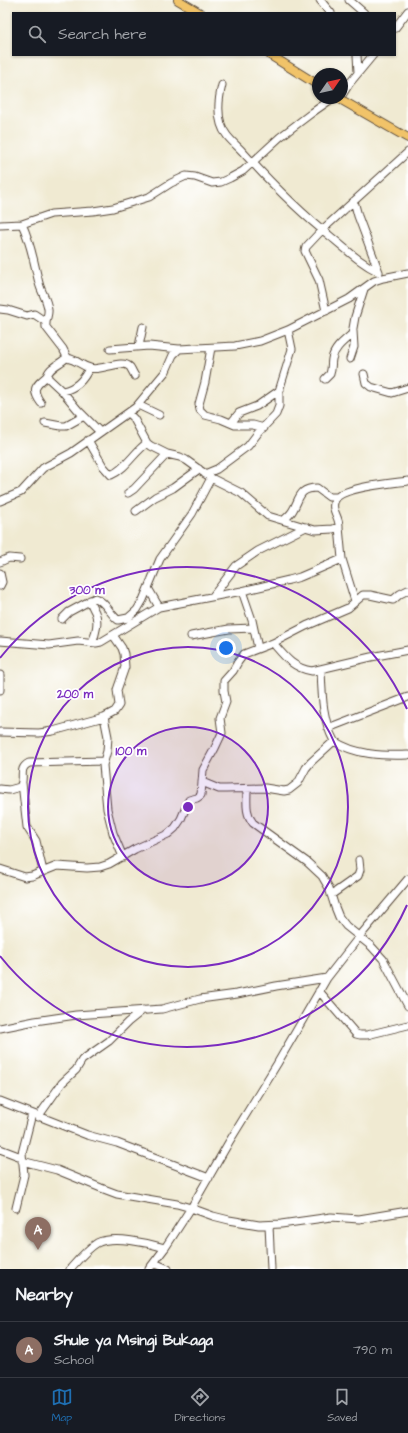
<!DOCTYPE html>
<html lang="en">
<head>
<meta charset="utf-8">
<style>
  body { margin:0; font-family:"Architects Daughter",sans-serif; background:#242831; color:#f1f3f6 }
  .compass { position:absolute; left:312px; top:68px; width:36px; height:36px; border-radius:50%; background:#171b24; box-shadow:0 1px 3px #0004; rotate:56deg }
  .you { position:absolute; left:226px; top:648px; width:14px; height:14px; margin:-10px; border:3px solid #fff; border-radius:50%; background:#1a73e8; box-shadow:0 0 0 6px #1a73e833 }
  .badge { display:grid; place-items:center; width:26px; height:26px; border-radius:50%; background:#1f6fb2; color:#fff; font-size:13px; font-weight:700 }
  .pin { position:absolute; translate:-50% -33px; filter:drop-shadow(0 1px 2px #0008) }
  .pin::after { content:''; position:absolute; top:21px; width:14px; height:12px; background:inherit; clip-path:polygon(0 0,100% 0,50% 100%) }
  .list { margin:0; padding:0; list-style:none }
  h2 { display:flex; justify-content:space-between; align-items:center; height:52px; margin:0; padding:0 16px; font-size:17px }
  h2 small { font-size:13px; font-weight:400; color:#9ea1a6 }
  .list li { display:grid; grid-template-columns:26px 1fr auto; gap:12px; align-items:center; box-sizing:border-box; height:56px; padding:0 16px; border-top:1px solid #363941 }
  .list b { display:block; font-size:15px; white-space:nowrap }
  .list p { margin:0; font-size:13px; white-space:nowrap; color:#9ea1a6 }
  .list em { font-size:13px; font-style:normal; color:#9ea1a6 }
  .icon { flex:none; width:22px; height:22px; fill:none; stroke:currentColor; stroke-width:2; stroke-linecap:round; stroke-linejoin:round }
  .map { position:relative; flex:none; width:408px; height:1269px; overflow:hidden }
  .search { position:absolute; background:#171b24; box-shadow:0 1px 3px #0004; left:12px; right:12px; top:12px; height:44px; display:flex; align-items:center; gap:10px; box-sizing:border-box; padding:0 14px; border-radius:0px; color:#9ea1a6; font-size:15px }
  .sheet { height:108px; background:#171b24 }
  nav { display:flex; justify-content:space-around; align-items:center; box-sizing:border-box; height:56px; border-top:1px solid #363941; background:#171b24; font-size:11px; color:#9ea1a6 }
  nav a { display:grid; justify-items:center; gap:2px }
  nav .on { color:#1f6fb2 }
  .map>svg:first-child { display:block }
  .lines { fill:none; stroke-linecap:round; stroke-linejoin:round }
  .minor-casing { stroke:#564739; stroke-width:9 }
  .major-casing { stroke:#564739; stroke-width:10 }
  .minor { stroke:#fff; stroke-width:7 }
  .major { stroke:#f1c369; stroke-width:8 }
  .ring { fill:none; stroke:#7b2cbf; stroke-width:2 }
  .centre { fill:#7b2cbf; stroke:#fff; stroke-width:2 }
  .ring-label { font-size:12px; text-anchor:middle; font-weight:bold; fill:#7b2cbf; stroke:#fff; stroke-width:3.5; stroke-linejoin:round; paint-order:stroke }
</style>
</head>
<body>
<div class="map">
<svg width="408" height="1269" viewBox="0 0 408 1269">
  <rect width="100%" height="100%" fill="#fff"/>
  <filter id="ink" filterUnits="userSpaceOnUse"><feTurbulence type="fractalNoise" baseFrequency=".025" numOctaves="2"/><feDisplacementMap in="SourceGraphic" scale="8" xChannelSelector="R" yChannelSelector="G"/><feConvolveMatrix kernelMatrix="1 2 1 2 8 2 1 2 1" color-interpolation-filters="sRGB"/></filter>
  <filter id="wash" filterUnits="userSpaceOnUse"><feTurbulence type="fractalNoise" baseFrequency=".012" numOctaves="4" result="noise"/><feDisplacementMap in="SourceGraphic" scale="16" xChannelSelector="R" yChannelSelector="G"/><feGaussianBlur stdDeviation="0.9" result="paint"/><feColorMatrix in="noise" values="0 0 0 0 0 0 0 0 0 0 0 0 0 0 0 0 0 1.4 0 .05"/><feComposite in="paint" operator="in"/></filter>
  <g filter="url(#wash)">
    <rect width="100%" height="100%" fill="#f0ead2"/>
  </g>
  <g filter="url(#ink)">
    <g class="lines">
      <defs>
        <path id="minor" d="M320,0L331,13
          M349,0L364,13
          M395,28L408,11
          M357,55L358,72
          M222,85C219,97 217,111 221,124C224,135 233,142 241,150C269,181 298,211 330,236C346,249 360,263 379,272
          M342,95L349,84L373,55
          M354,201L358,216L379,272
          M22,224C31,243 34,263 39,283C41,292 47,299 48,309C49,315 45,320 46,327L63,349L67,357C61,364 48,367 47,377L63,392L78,410L100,432
          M0,225L22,224L51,214L93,211L113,208L149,197L171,183L186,176L195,177L212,183L221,182L230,178L243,171L280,137L313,112L333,98
          M0,309L8,310L27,316L34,314L46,322
          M326,311L319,280L305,251L306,247L322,230L408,152
          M139,346L143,327
          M211,348L205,382L199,404L200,410L205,415L221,419L235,425H253L264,428
          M110,349L149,346L179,349
          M67,358C78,360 81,366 90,368C100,372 122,358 130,367C132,370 133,373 135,376
          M350,359L354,347L353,331
          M364,374L366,383L371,387L392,393L408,388
          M325,379L330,374C332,369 331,364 332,359C334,348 344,341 352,334L355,317L364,289
          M63,391C76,388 84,380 89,368
          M41,403C31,389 35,386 47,376
          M138,405L159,415
          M129,414L134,419L147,443L151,446L167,454L180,457L186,460L211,478L241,493L268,516L315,530L333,529L339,527C340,517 330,510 335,500C341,487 394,483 408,481
          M45,423L61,426H66L84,416
          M231,423L239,413L257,406L280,390
          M88,440L103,466L111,475C126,469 134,452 147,443
          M205,474L217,469L248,446L258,433L276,414L279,406V391L292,349L288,330
          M128,493L134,489L167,454
          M0,501L21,492L43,468L71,453L136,407L166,371L173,355L179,349L235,346L260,341L288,330L349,299L374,281L383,278L408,273
          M136,511L155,497L173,488L199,469
          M284,520C287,517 291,514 293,510C300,498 299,488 317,488L329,497H337
          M339,527L342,559L355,601
          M0,562L9,558L20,559
          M0,573L2,582L0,586
          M148,588L159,607
          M242,591L252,620L258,648
          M213,596L236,566L258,551L306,527
          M90,600C91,605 93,608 95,612C99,621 96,634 92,642
          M62,619L69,612L95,598C105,601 110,614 118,620L128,618L137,610L143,600L160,559L192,514L211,478
          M191,636L229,629L253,628
          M0,641L49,645L78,641L96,643L101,642L159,607L242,591L289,580L300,577L342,559
          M273,643C285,657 293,668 312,671L371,657L408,650
          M321,669C322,694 322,719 334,741C355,755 383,756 408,755
          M0,675V690
          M104,717L108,737L107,751L103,765L107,809L113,833L123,857
          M328,728L408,697
          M0,732L39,733L53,731L104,717L115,711L119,705L117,690L125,667L124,654L122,648L113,635
          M202,782L219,789H226L265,788L284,791L289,790L298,783L306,768L311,762L334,741
          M22,783L27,827L36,841L43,871
          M0,789L9,790L20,787C26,778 17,769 29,763L104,761
          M247,789C247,802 245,813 253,823L307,862L322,876L329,888L335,907L339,917L346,926L371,946L383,959L408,1006
          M0,869L25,877L32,876L57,866L87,868L100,867L109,864L135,849L168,834L175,828L181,819L189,800L197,798L201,795L203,770L215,748L222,733L220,718L226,702L224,691V681L233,671L238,662L244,654L273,643L306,626L348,608L363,595H370L393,600L400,594L408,590
          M331,895L358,876L360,870L359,860
          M319,991L356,1034L360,1035H367L408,1025
          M0,1028L35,1021L76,1015L162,1009L200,999L237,994L276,986L327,978
          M0,1101L87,1135L117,1143L209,1178
          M38,1117L62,1083L76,1070L82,1060L109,1041L128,1022L143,1010
          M0,1149L21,1157
          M22,1161L57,1170L101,1188L117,1194L177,1204L191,1208L213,1216L229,1220L259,1225L281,1224L331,1217L359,1219L408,1211
          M16,1208L24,1175L22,1153L32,1114
          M269,1225L271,1269
          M154,1263L168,1269
          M70,1269C78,1260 87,1249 97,1243C113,1235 149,1243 165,1248
          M149,1269L165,1248L191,1208L229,1142L277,1064L327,978L359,937L408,879"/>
        <path id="major" d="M178,0L200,13
          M270,55L318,85
          M338,98L408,138"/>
      </defs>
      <use href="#minor" class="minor-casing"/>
      <use href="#major" class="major-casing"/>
      <use href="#minor" class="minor"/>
      <use href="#major" class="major"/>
    </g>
  </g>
  <circle cx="188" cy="807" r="80" fill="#7b2cbf" fill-opacity=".12"/>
  <g class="ring">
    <circle cx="188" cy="807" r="80"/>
    <circle cx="188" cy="807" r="160"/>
    <path d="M407 905A240 240 0 0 1 0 956M0 658A240 240 0 0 1 407 709"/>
  </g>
  <circle cx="188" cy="807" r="6" class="centre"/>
  <g class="ring-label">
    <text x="87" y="594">300 m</text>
    <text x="75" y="698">200 m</text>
    <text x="131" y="755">100 m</text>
  </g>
</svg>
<svg class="compass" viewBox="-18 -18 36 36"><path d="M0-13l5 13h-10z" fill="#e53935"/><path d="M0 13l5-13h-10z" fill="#9ea1a6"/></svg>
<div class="you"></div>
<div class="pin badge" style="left:38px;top:1250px;background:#8d6e63">A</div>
<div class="search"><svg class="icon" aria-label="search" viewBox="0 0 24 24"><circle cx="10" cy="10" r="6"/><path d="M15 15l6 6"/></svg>Search here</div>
</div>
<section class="sheet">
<h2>Nearby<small></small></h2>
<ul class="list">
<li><span class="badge" style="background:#8d6e63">A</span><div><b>Shule ya Msingi Bukaga</b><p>School</p></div><em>790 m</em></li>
</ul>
</section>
<nav>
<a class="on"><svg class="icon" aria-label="map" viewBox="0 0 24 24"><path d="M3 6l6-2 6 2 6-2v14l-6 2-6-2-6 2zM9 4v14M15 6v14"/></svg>Map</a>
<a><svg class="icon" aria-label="directions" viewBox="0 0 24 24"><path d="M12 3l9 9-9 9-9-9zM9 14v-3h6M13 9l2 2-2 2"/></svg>Directions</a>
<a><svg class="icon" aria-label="saved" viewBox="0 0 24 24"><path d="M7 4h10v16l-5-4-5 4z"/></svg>Saved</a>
</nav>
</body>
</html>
